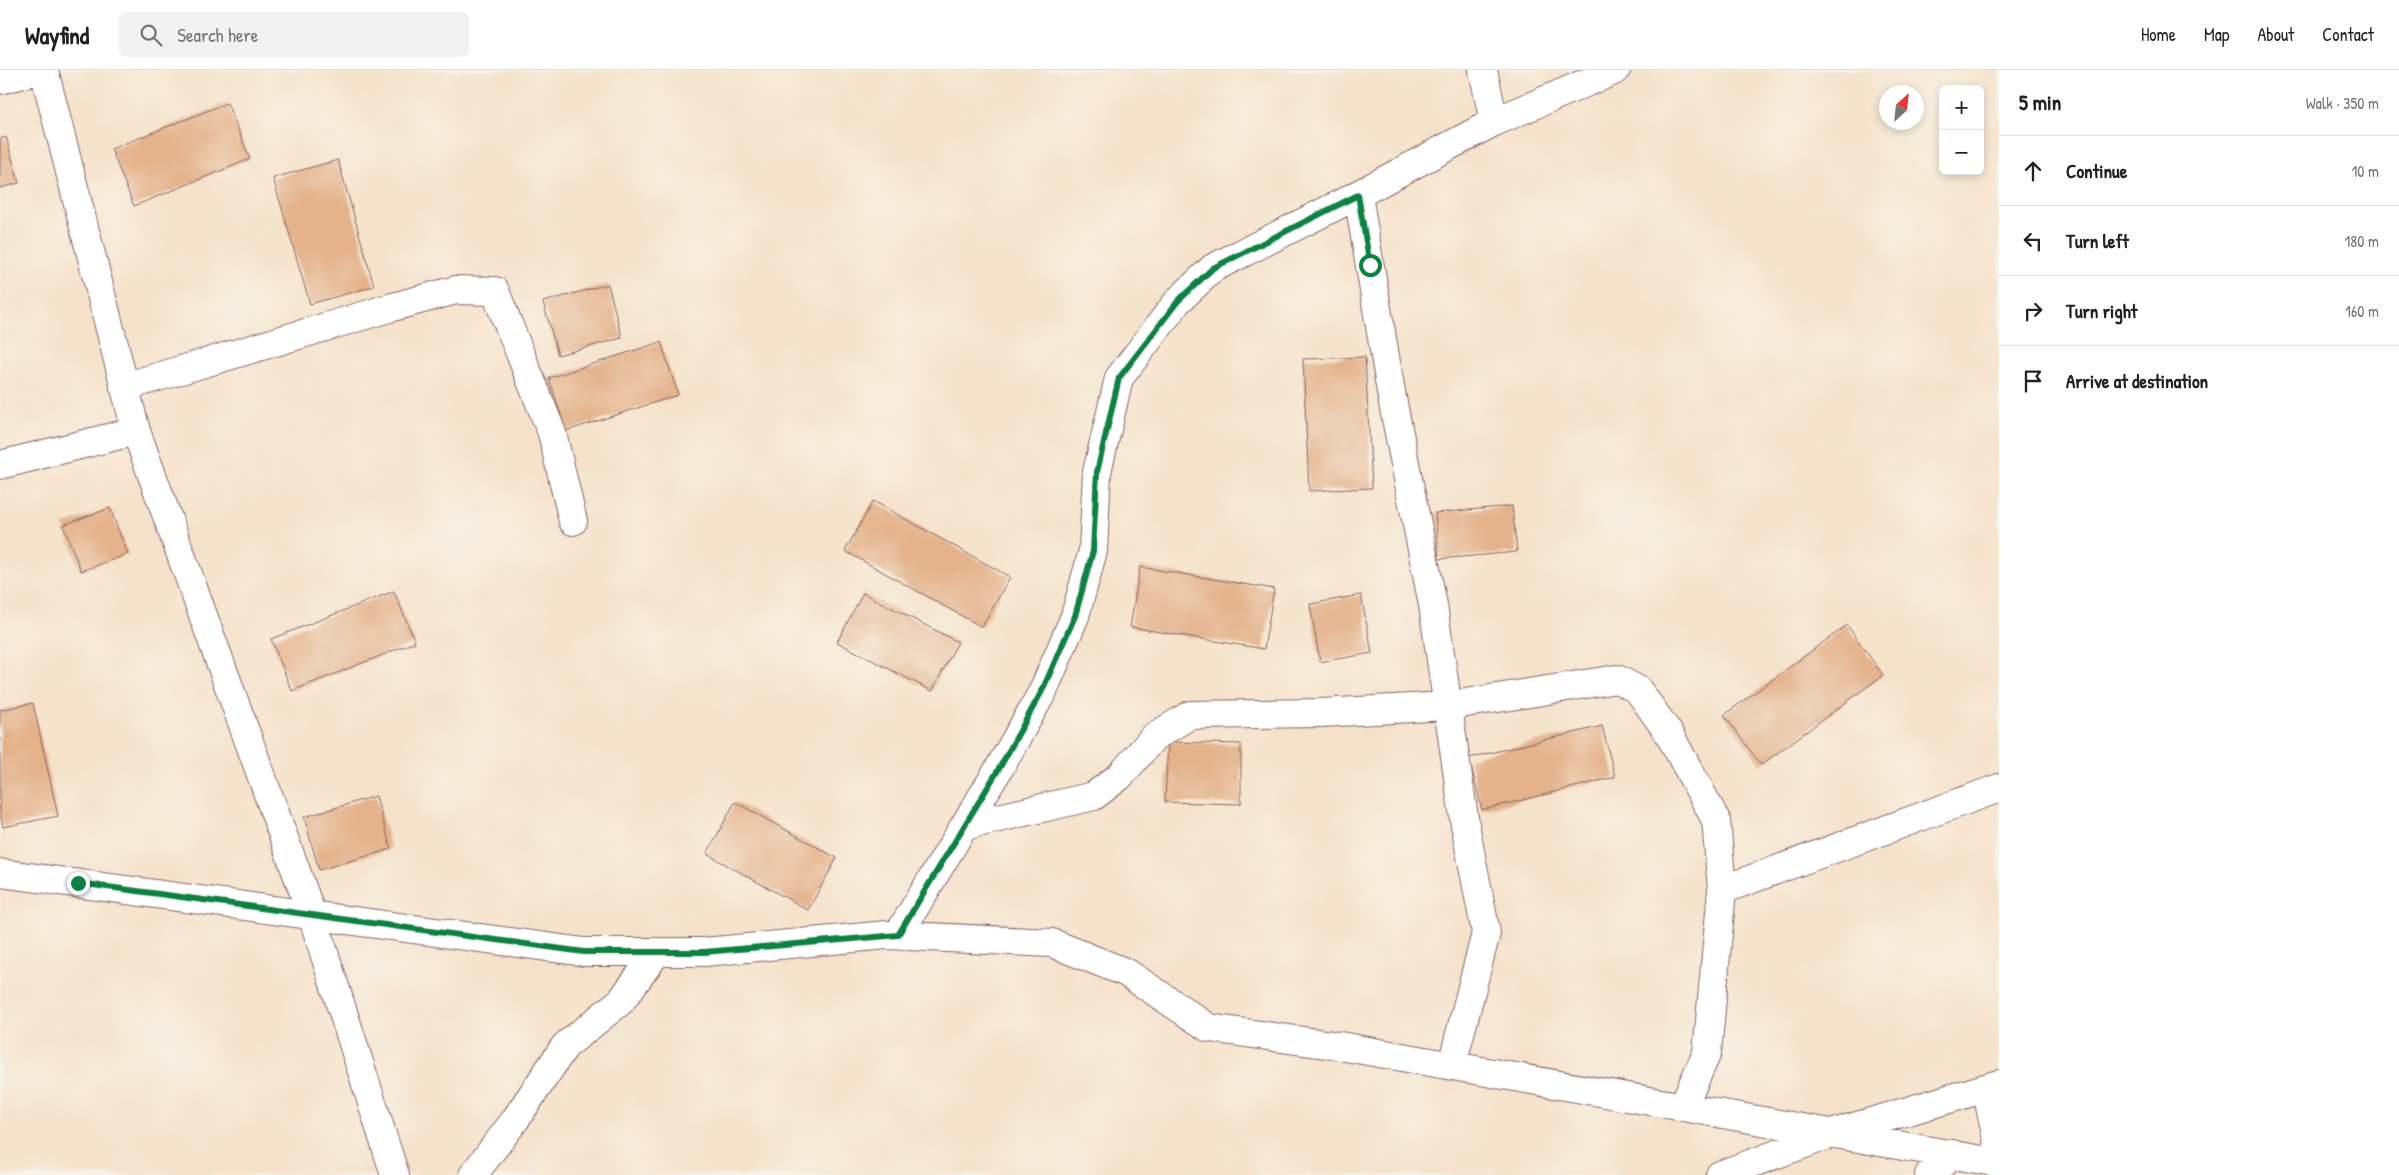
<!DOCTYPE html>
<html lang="en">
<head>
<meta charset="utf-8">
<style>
  body { margin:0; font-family:"Patrick Hand",sans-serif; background:#f2f2f2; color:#222 }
  .controls { position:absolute; right:15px; top:15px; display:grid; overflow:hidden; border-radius:8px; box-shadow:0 2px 8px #0003 }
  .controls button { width:45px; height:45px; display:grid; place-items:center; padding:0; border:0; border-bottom:1px solid #e0e0e0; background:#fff; color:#222; font:25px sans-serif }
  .compass { position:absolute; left:1879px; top:15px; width:45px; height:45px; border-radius:50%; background:#fff; box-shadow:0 2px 8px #0003; rotate:27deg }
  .stop { position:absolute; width:15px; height:15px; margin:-11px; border:4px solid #0b8043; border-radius:50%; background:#fff }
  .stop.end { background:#0b8043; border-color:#fff; box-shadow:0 1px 5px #0008 }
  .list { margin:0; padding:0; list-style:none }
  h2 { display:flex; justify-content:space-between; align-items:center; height:65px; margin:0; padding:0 20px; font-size:21px }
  h2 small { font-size:16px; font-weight:400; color:#767676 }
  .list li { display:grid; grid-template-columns:32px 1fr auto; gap:15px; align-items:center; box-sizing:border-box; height:70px; padding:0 20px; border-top:1px solid #e0e0e0 }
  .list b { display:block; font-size:19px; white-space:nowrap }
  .list em { font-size:16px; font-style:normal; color:#767676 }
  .icon { flex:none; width:28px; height:28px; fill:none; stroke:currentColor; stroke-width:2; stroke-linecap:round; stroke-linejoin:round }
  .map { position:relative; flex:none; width:1999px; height:1105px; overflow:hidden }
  header { display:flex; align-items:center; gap:30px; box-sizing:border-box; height:70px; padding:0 25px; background:#fff; border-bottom:1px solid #e0e0e0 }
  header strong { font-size:24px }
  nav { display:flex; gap:28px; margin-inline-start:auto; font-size:18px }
  .search { width:350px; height:45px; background:#f2f2f2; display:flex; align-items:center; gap:12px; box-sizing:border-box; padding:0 18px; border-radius:8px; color:#767676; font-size:19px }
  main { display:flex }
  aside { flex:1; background:#fff }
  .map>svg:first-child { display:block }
  .building { fill:#e4b28b }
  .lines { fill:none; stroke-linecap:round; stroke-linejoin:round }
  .minor-casing { stroke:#866363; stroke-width:30 }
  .minor { stroke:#fff; stroke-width:28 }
  .route { stroke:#0b8043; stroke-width:6 }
</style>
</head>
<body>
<header>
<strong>Wayfind</strong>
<div class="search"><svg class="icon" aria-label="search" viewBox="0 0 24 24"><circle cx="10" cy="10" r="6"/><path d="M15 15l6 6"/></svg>Search here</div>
<nav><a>Home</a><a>Map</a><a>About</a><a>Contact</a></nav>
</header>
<main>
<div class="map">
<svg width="1999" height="1105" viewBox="0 0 1999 1105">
  <rect width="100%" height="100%" fill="#f7f3e8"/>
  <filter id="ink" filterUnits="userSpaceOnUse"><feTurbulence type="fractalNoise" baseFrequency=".02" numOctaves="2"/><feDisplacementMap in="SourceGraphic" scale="10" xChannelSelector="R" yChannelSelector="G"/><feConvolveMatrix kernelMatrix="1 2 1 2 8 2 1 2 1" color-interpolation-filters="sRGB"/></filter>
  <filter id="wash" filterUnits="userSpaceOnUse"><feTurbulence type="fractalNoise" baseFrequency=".0096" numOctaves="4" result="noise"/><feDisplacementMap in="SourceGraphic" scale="20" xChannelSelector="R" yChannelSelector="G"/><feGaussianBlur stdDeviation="1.12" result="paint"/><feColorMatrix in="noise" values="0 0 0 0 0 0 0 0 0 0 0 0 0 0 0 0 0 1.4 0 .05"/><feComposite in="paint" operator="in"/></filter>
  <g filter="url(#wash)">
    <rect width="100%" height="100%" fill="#f5e2ca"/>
    <g id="blocks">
      <path class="building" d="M227,33L250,89L134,136L111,79Z
        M6,67L19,113L0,118V69Z
        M338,90L374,216L310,234L273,108Z
        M608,214L622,268L558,285L543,232Z
        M661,272L678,325L566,361L549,308Z
        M1365,287L1372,418L1309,421L1303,289Z
        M873,431L1010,507L982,557L845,481Z
        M1512,436L1517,482L1439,489L1435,443Z
        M110,438L128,484L81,501L63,455Z
        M1140,497L1274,519L1264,579L1130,557Z
        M394,521L415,572L292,621L271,569Z
        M863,523L958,572L932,621L837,572Z
        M1361,525L1372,583L1320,592L1310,534Z
        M1847,555L1883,605L1761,695L1724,645Z
        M33,633L58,746L3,757L0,743V640Z
        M1602,656L1615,707L1482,740L1469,688Z
        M1168,672L1241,674V734L1165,732Z
        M376,726L391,779L319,800L304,747Z
        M735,732L837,788L808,840L707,784Z"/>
    </g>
  </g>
  <g filter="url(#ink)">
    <use href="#blocks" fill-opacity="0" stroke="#866363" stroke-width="1"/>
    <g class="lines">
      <defs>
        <path id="minor" d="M44,0L136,361L312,845L395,1105
          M1483,0L1494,52
          M0,10L40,0
          M1358,125L1392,328L1433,535L1465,755L1486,863L1452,995
          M124,317L389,238L456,220L495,221L552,363L573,451
          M0,395L136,361
          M964,756L1094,726L1120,706L1154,667L1190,645L1321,643L1447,636L1617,609L1638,620L1668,662L1716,750L1722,820L1707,983L1683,1036
          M0,803L584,882H704L887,865L1052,873L1127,903L1209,958L1340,976L1999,1093
          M1722,820L1999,718
          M898,865L1000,697L1043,621L1075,546L1093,481L1097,402L1119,308L1178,231L1213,198L1338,135L1494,52L1616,0
          M1986,1018L1999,1078
          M473,1105L515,1050L565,976L621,931L657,882
          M1720,1105L1834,1063L1999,1014
          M1929,1105L1953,1084"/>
      </defs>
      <use href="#minor" class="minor-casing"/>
      <use href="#minor" class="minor"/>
    </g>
  </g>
  <g class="lines" filter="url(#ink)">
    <path class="route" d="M78,813L584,882H704L898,865L1000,697L1042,621L1075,546L1093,481L1097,402L1119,308L1178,231L1213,198L1358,125L1370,195"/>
  </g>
</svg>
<div class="controls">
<button>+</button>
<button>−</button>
</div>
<svg class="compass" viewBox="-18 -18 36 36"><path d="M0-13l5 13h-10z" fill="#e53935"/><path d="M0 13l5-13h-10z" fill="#767676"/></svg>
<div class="stop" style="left:1370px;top:195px"></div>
<div class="stop end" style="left:78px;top:813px"></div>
</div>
<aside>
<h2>5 min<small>Walk · 350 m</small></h2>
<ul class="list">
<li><svg class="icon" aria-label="ahead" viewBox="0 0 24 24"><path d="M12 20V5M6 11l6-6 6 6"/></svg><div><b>Continue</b></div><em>10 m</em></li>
<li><svg class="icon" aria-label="left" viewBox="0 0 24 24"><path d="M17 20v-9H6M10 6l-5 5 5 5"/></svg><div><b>Turn left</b></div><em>180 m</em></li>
<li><svg class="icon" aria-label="right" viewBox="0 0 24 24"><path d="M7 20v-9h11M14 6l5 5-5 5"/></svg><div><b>Turn right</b></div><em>160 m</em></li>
<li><svg class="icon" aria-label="arrive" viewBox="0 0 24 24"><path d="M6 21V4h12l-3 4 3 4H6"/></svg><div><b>Arrive at destination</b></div></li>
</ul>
</aside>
</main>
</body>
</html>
